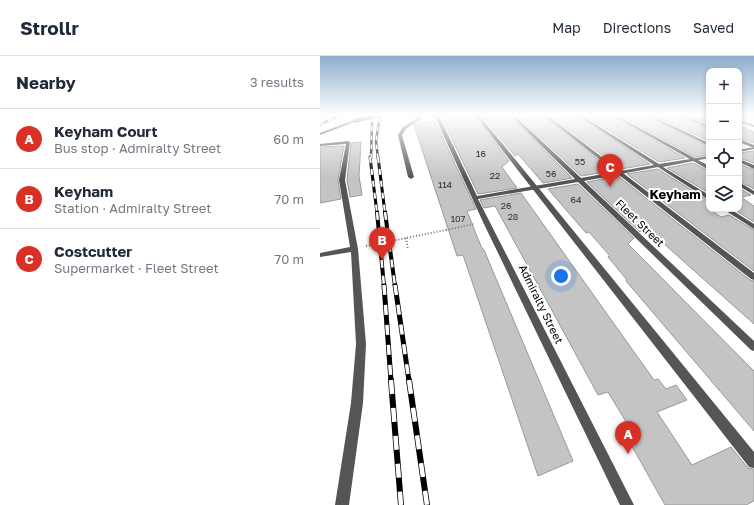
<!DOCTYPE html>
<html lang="en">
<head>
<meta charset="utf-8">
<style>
  body { margin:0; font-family:"Golos Text",sans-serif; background:#f6f6f7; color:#1f2937 }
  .controls { position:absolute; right:12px; top:12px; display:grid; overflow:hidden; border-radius:8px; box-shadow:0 2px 6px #0003 }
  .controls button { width:36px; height:36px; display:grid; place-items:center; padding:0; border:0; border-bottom:1px solid #e0e1e3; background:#fff; color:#1f2937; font:20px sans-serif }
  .you { position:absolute; left:241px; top:220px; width:14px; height:14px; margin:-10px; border:3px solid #fff; border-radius:50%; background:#1a73e8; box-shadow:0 0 0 6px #1a73e833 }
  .badge { display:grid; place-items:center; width:26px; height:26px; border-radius:50%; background:#d93025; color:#fff; font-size:13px; font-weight:700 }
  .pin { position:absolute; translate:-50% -33px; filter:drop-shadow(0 1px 2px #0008) }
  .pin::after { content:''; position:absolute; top:21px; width:14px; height:12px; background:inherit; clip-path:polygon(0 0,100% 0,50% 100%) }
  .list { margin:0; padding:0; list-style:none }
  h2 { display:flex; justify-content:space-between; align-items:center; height:52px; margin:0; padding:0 16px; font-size:17px }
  h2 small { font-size:13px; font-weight:400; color:#747a83 }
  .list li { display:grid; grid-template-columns:26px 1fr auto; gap:12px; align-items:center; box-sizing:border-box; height:60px; padding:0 16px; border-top:1px solid #e0e1e3 }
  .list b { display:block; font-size:15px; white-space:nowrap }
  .list p { margin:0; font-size:13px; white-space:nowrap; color:#747a83 }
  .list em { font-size:13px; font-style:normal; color:#747a83 }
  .icon { flex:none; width:22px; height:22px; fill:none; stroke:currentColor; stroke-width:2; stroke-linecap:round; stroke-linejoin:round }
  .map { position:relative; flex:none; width:434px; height:449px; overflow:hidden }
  header { display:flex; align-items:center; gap:24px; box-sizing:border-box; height:56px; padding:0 20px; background:#fff; border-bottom:1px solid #e0e1e3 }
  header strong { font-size:19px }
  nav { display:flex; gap:22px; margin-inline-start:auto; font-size:14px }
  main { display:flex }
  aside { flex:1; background:#fff }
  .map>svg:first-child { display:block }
  .building { fill:#c4c4c4; stroke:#999 }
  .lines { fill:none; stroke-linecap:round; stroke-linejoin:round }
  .path { stroke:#777; stroke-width:2; stroke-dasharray:1 2; stroke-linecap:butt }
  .service { fill:#555; fill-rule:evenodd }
  .minor { fill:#555; fill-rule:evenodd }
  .secondary { fill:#222; fill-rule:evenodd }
  .rail-far4-casing { stroke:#000; stroke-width:2.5 }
  .rail-far3-casing { stroke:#000; stroke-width:3 }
  .rail-far2-casing { stroke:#000; stroke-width:4 }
  .rail-far1-casing { stroke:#000; stroke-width:5 }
  .rail-casing { stroke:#000; stroke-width:6 }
  .rail-far4 { stroke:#fff; stroke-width:1.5; stroke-dasharray:4.5; stroke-linecap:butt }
  .rail-far3 { stroke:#fff; stroke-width:2; stroke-dasharray:6; stroke-linecap:butt }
  .rail-far2 { stroke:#fff; stroke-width:2.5; stroke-dasharray:8; stroke-linecap:butt }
  .rail-far1 { stroke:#fff; stroke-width:3.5; stroke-dasharray:10; stroke-linecap:butt }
  .rail { stroke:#fff; stroke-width:4.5; stroke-dasharray:14; stroke-linecap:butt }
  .path-bridge { stroke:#777; stroke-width:2; stroke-dasharray:1 2; stroke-linecap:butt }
  .secondary-bridge { stroke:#222; stroke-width:4 }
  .labels { text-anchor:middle; stroke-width:4; stroke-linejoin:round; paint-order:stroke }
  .number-label { font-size:9px; fill:#313131 }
  .street-label { font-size:11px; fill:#000; stroke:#fff }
  .far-district-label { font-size:13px; font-weight:bold; fill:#000; stroke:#fff }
</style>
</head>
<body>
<header>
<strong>Strollr</strong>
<nav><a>Map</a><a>Directions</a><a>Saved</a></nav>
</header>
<main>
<aside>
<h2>Nearby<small>3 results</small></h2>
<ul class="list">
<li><span class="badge">A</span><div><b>Keyham Court</b><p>Bus stop · Admiralty Street</p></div><em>60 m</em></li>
<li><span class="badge">B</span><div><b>Keyham</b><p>Station · Admiralty Street</p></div><em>70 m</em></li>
<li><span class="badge">C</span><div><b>Costcutter</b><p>Supermarket · Fleet Street</p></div><em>70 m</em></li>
</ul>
</aside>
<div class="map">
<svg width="434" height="449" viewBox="0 0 434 449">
  <rect width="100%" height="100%" fill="#fff"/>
  <path class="building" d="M131,59H154L189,105L182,111L197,132L158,138L123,64L128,63L127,61Z
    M161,59H189L252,122L223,127L198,98L195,100Z
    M196,59H222L292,115L261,120Z
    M229,59H256L330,108L301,113Z
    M264,59H291L365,102L339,106Z
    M299,59H325L389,91V99L375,101Z
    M333,59H359L389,73V85Z
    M368,59H389V68Z
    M115,65L156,153L147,155L158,183L163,194H164L253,405L218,420L143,199L137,200L94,69L98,67Z
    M419,69L434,76V87L419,82Z
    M41,86L39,120L42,139L30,141L27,124L31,87Z
    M24,90L18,124L21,143L0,147V91Z
    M434,95V107L419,102V97Z
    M373,107L389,115V137L347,112Z
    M419,108L434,114V133L419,125Z
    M338,113L389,145V153L401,161L409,159L434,174V215L307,118Z
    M298,120L430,224L434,225V268L325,171L320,176L267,126Z
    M258,128L314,182L308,188L434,315V375L306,225L307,224L288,201L290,200L269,176L266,177L228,133Z
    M419,132L431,139L421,141L434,150V166L418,156Z
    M201,137L334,324L338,323L346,333L356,329L367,344L337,356L372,409L411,391L428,412L434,413V445L426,449H345L304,376L311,374L288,336L278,339L175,150L164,152L160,144Z"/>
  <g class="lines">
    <path class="path" d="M126,174L154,168
      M86,182L88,194"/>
    <path class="service" d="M0,59H3L0,60Z
      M95,59H99L102,62L86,73L82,79L94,121L91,123L88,121L78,79L83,71L98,62Z
      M123,59H130L116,62L114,61Z
      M155,59H159L434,396V412L429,411Z
      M223,59H227L434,217V224L431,223Z
      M292,59H296L389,110V114Z
      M360,59H365L389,70V72Z
      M419,83L434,89V92L419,86Z
      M28,85L30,86L25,124L38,193L46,288L43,347L29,449H15L31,347L36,288L31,196L0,201V197L30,191L19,124L26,88L0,90V88Z
      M419,126L434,135V139L419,130Z"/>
    <path class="minor" d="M111,59H115L120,62L157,140L255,123L190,59H194L261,122L334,109L257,59H261L339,108L389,100V102L343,111L389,139V144L338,111L264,125L434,285V295L431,294L258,126L158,143L314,449H300L163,166L116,63Z
      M326,59H330L389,87V90Z
      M419,64L434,69V71L419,66Z
      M434,91V93L419,96V94Z
      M419,103L434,109V113L419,106Z
      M403,153H410L434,168V173Z"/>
    <path class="secondary" d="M34,64L37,65L0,79V77Z"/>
    <defs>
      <path id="rail-far4" d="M0,69L20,59
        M51,102L52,66L54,59
        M58,102L56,85L60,59"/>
      <path id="rail-far3" d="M50,101L57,157
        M58,101L65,157"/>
      <path id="rail-far2" d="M57,156L64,230
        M65,156L75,230"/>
      <path id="rail-far1" d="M64,229L71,325
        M75,229L89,325"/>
      <path id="rail" d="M71,324L81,449
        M89,324L107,449"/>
    </defs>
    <use href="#rail-far4" class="rail-far4-casing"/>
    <use href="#rail-far3" class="rail-far3-casing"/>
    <use href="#rail-far2" class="rail-far2-casing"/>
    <use href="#rail-far1" class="rail-far1-casing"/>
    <use href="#rail" class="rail-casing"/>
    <use href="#rail-far4" class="rail-far4"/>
    <use href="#rail-far3" class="rail-far3"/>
    <use href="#rail-far2" class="rail-far2"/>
    <use href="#rail-far1" class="rail-far1"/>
    <use href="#rail" class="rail"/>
    <path class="path-bridge" d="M46,190L126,174"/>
    <path class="secondary-bridge" d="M35,65L59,59"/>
  </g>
  <linearGradient id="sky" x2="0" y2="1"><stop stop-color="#8cadcc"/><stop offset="0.48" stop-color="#fff"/><stop offset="1" stop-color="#fff" stop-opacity="0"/></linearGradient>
  <rect width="434" height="122" fill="url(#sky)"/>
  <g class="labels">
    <g class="number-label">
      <text x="161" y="101">16</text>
      <text x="260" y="109">55</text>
      <text x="231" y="121">56</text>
      <text x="175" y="123">22</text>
      <text x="125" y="132">114</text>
      <text x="256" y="147">64</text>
      <text x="186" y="153">26</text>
      <text x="193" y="164">28</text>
      <text x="138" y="166">107</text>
    </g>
    <g class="street-label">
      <text transform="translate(320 167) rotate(44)" y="4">Fleet Street</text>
      <text transform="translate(221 248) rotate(64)" y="4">Admiralty Street</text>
    </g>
    <g class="far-district-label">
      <text x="355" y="143">Keyham</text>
    </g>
  </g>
</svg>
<div class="controls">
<button>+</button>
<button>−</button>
<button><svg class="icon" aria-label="locate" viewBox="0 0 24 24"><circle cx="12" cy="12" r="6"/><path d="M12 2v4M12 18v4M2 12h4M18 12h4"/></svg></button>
<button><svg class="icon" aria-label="layers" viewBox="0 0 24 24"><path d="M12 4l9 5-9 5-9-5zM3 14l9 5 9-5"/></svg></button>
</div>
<div class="you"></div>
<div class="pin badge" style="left:308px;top:398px">A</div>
<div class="pin badge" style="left:62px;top:204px">B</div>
<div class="pin badge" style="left:290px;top:131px">C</div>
</div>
</main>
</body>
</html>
